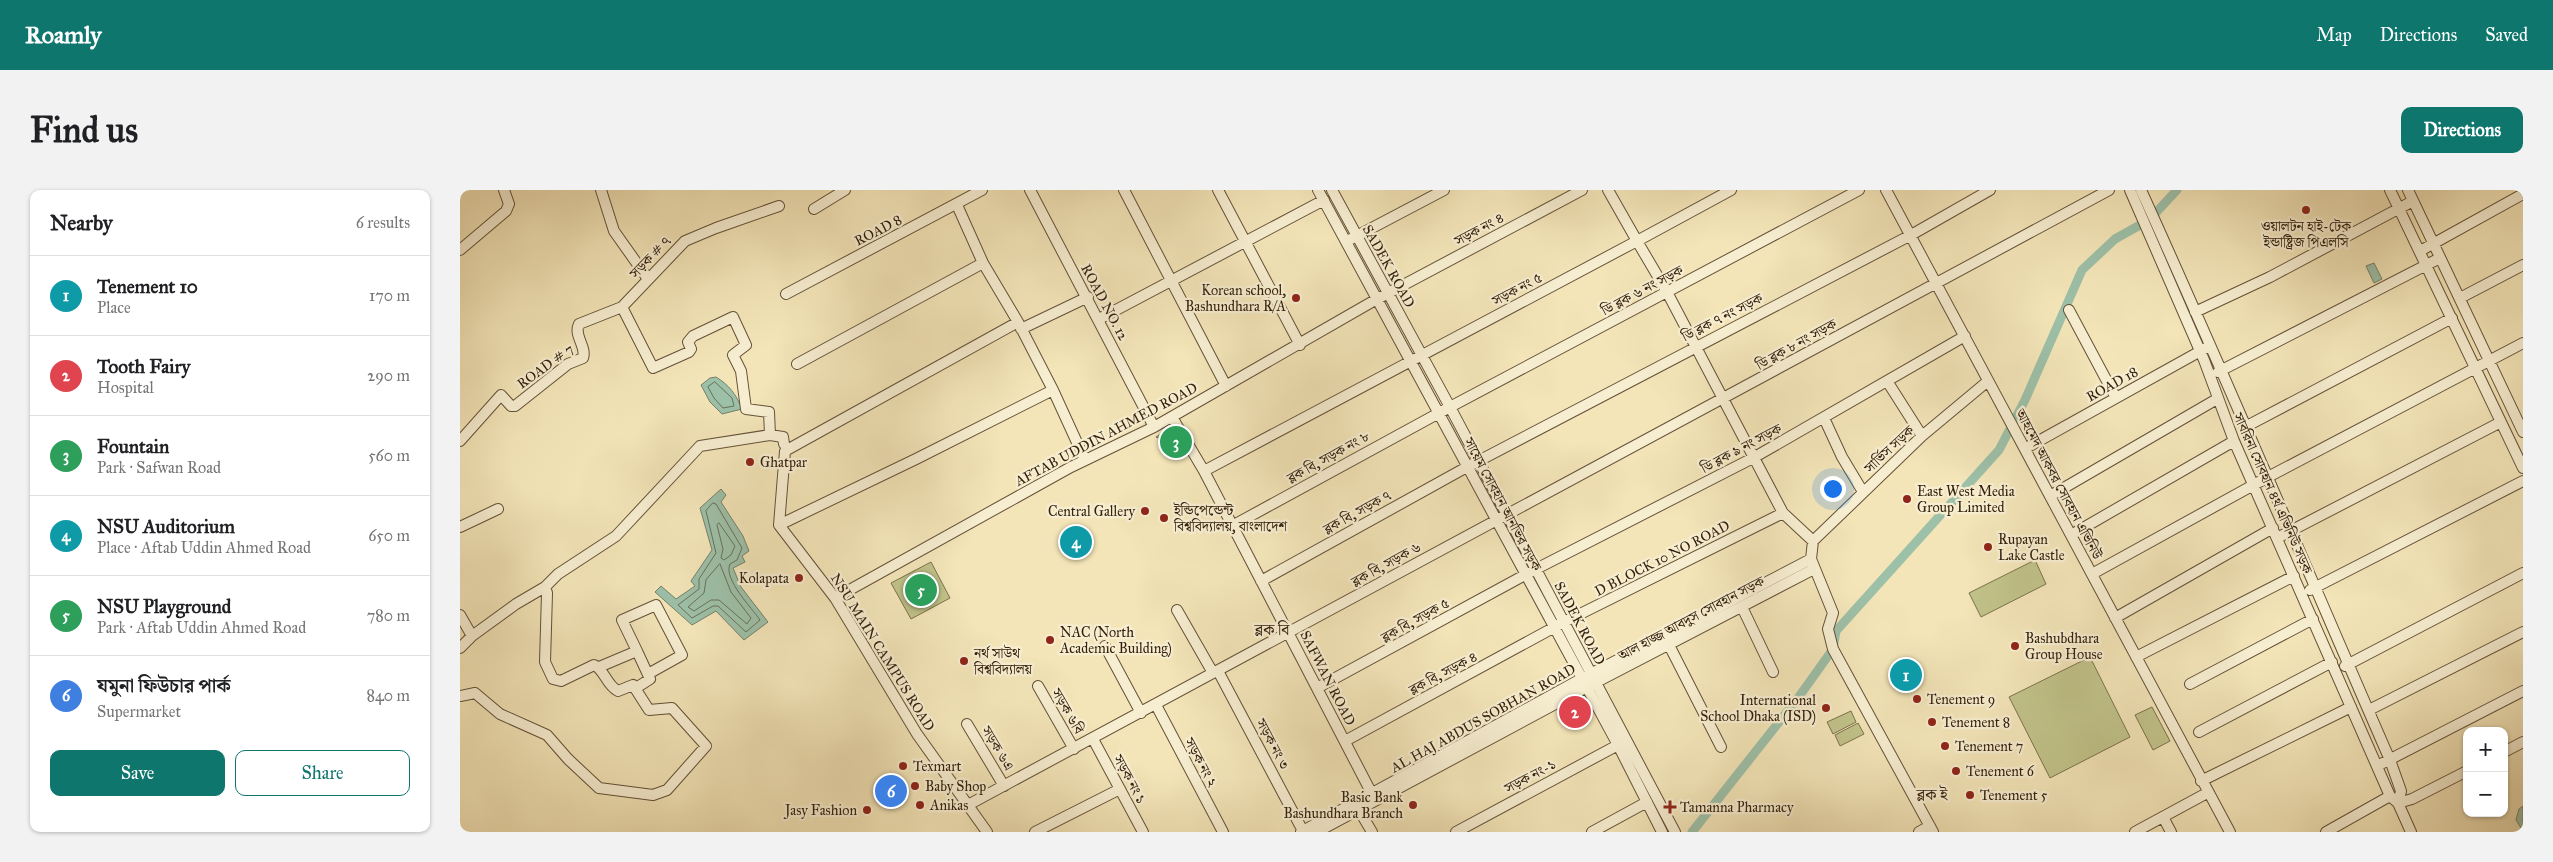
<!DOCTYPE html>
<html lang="en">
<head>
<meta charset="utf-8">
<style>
  body { margin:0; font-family:"IM FELL Great Primer","Noto Serif Bengali",serif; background:#f2f2f2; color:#202124 }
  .controls { position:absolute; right:15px; bottom:15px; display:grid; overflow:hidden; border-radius:10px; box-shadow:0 1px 4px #0004 }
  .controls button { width:45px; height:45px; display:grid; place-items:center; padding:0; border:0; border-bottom:1px solid #e0e0e0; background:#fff; color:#202124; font:25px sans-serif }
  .you { position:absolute; left:1372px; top:298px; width:18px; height:18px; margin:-12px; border:4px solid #fff; border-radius:50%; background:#1a73e8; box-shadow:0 0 0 8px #1a73e833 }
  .badge { display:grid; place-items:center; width:32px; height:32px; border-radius:50%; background:#0f766e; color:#fff; font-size:16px; font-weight:700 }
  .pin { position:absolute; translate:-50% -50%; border:2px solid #fff; box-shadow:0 1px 5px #0006 }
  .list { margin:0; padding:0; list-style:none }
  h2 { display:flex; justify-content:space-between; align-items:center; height:65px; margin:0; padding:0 20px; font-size:21px }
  h2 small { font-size:16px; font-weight:400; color:#757577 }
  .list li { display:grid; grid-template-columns:32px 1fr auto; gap:15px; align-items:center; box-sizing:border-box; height:80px; padding:0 20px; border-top:1px solid #e0e0e0 }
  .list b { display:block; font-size:19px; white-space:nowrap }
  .list p { margin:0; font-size:16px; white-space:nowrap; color:#757577 }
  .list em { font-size:16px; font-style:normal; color:#757577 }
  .actions { display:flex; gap:10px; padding:15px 20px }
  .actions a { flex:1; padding:11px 0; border:1px solid #0f766e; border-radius:10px; text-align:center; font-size:18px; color:#0f766e }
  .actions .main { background:#0f766e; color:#fff }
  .map { position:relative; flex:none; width:2063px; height:642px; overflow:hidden; border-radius:10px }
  header { display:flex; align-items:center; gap:30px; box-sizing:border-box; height:70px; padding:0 25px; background:#0f766e; color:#fff }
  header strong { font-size:24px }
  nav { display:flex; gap:28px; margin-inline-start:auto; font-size:18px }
  .intro { display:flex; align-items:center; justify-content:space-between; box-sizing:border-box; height:120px; padding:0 30px }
  h1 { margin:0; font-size:35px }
  .button { padding:12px 22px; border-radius:10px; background:#0f766e; color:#fff; font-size:18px; font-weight:700 }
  main { display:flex; gap:30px; padding:0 30px }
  aside { flex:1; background:#fff; border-radius:10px; box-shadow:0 1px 4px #0004 }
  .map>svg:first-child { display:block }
  .green { fill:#c1c38a; stroke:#7a724c }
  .water { fill:#9dc0a8; stroke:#73806a }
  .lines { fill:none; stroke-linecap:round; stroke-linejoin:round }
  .shore { stroke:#68705a; stroke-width:1 }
  .canal { stroke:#9dc0a8; stroke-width:9 }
  .minor-casing { stroke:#635138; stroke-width:12 }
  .minor { stroke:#f7eed1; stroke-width:10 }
  .poi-dot { fill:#8f2418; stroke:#f7eed1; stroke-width:2 }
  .labels { text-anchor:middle; stroke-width:4.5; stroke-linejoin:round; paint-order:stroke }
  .poi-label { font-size:14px; fill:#33200d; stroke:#f7eed1; text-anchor:start }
  .street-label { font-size:14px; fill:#33200d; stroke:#f7eed1 }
  .quarter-label { font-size:16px; fill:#33200d; stroke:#f7eed1 }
</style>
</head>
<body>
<header>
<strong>Roamly</strong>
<nav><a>Map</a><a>Directions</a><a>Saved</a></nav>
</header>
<div class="intro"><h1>Find us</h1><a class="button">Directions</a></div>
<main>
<aside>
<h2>Nearby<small>6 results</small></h2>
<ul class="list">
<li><span class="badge" style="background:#0f9aa8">1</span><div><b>Tenement 10</b><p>Place</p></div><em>170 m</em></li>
<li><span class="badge" style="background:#e0444e">2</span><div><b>Tooth Fairy</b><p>Hospital</p></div><em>290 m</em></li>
<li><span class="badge" style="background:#2e9e5b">3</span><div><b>Fountain</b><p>Park · Safwan Road</p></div><em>560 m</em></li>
<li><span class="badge" style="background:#0f9aa8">4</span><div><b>NSU Auditorium</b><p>Place · Aftab Uddin Ahmed Road</p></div><em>650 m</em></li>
<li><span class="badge" style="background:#2e9e5b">5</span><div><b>NSU Playground</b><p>Park · Aftab Uddin Ahmed Road</p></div><em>780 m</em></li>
<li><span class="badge" style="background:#3f7fe0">6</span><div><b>যমুনা ফিউচার পার্ক</b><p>Supermarket</p></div><em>840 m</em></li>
</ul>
<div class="actions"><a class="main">Save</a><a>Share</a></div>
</aside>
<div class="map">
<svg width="2063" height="642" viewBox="0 0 2063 642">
  <rect width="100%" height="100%" fill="#f3e5b8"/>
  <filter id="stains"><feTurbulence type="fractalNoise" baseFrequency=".004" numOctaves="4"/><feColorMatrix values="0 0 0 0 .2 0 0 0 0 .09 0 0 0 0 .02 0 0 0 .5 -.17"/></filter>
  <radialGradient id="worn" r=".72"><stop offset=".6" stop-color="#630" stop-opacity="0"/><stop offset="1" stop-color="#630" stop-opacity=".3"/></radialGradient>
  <path class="green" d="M714,237L725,258L696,247Z
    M1575,370L1586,394L1521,427L1509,403Z
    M471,372L490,408L451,429L431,393Z
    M1630,467L1670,547L1590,588L1549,507Z
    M1692,517L1710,551L1693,560L1675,525Z
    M1391,521L1396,532L1373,544L1367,532Z
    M1398,533L1404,544L1380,556L1375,545Z"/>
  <path class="water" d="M1914,73L1922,89L1914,93L1906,76Z
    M256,187C269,195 276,204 282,219L262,224L250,212L241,195L250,188Z
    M261,299L266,305L261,312L283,346L289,361L282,366L285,372L273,378L281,397L308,432L284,450L256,421L232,435L195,402L201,396L216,409L235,396L231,391L252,360L240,318Z
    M2063,616V641L2056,630L2059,619Z"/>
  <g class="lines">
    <path class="shore" d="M255,192L272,208L274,216L263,218L254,208L248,197Z
      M253,313L256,314L282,358L277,370L270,374C263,389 292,418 300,430L286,442L258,416H253L232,428L218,415L239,399V389L256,363L246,321Z
      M259,333L275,356L271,365L264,370L261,368L263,359L257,335Z
      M260,374L271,402L291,428L287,434L259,410H251L234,421L228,417L244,403L246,390Z"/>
    <path class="canal" d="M1232,642L1338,508L1373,459L1376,441L1539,260L1565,210L1622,80L1655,49L1689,30L1717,0"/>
    <defs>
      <path id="minor" d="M141,0L154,41L188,89
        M570,0L694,237
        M664,0L766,196
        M758,0L840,155
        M858,0L1158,555L1202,642
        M872,0L990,217L1215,642
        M1148,0L1177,51L1271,0
        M1426,0L1770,642
        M1670,0L1744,170L1774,251L1930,606L1938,613L1951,642
        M1681,0C1767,189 1847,380 1930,570L1941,601L1938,613
        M1930,0L2063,278
        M1948,0L2063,242
        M497,15L523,73L558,132L593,200L625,270
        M354,19L385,0
        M891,49L984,0
        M0,60L46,21L49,14L44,0
        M1960,61L2063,4
        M326,104L522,0
        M2000,108L2063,75
        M162,117L193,178L229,162L231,159L228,152L233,146L273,127L286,155L273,165L281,181L286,219L309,222L310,245
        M1609,120L1656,208
        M1735,122L1810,87L1953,11
        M639,129L864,10
        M561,139L628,107
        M337,174L523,73
        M1758,182L1980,68
        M1427,191L1462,246
        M712,227L744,281L912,604
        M1364,228L1382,267L1403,302
        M1785,237L1992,128
        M0,251L41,205L51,216H55L108,174L123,168C127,157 113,145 119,134L162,117L225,51L256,38L319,16
        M1566,258L1746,158
        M744,281L1177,51L1207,102L1323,323L1353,351L1351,369L1373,423L1368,439L1373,459L1473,642
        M1590,306L1757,209
        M319,335L456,269L593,200
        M772,336L990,217L1399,0
        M0,337L38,319
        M1611,345L1774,251
        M1817,348L2041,232
        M1353,351L1462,246L1528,191
        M1632,384L1808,287L2063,153
        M801,391L1007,277L1451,45L1530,0
        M1850,400L2063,291
        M375,408L611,277L694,237L917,109L1122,0
        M1282,417L1313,482
        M717,420L753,483
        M0,425L12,446
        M1655,428L1813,338
        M1209,455L1261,557
        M645,456L681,523
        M0,458L12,446L56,414L85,397L98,384L156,346L240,256L310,245L323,247L324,254
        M177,461L162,430L196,415L222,465L188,484
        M1676,467L1834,386
        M1885,476L2063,383
        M139,477L177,461L190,489L176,498
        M758,481L843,641
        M1730,494L1853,429
        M578,496L614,559
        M857,498L1076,379L1293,268L1505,146
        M0,506L15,503L40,524L87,545L108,569L139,598L193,605L207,600L246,556L212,518L189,520L173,495L158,501C146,495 145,480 134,475L101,491L93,489L85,472L87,403L85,397
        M696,515L763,642
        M1909,520L2063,442
        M507,534L544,596
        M1739,542L1872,472
        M633,549L683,642
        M885,551L1104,432L1323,323
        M2044,562L2063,552
        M1917,576L2063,501
        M1741,591L1891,517
        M1938,613L1952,609L2007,581
        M508,615L1649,0
        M899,620L912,642
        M1703,627L1711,642
        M527,642L457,544L375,408L319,335L325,261L558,132
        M575,642L660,599
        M841,642L1121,489L1351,369
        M857,642L1125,498L1354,379
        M996,642L1158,555
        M1132,642L1187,612
        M1459,642L1470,636
        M1675,642L1747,603
        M1866,642L1930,606"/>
    </defs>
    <use href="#minor" class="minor-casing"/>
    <use href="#minor" class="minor"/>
  </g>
  <g class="poi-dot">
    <circle cx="1846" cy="20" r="5"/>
    <circle cx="836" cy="108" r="5"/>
    <circle cx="290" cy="272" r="5"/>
    <circle cx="1447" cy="309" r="5"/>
    <circle cx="685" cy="321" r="5"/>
    <circle cx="704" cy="328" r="5"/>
    <circle cx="1528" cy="357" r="5"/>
    <circle cx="339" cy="388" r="5"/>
    <circle cx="590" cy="450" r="5"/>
    <circle cx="1555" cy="456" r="5"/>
    <circle cx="504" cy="471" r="5"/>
    <circle cx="1457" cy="509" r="5"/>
    <circle cx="1366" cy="518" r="5"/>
    <circle cx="1472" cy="532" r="5"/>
    <circle cx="1485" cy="556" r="5"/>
    <circle cx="443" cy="576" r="5"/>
    <circle cx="1496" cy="581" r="5"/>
    <circle cx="455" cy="596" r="5"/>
    <circle cx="1510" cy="605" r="5"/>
    <circle cx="460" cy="615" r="5"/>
    <circle cx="953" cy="615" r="5"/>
    <path d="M1207.5 609.5h5v5h5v5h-5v5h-5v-5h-5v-5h5z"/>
    <circle cx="407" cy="620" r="5"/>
  </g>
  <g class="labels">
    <g class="poi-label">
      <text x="1846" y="41" text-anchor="middle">ওয়ালটন হাই-টেক<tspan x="1846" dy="16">ইন্ডাষ্ট্রিজ পিএলসি</tspan></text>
      <text x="826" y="105" text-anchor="end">Korean school,<tspan x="826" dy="16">Bashundhara R/A</tspan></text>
      <text x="300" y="277">Ghatpar</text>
      <text x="1457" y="306">East West Media<tspan x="1457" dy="16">Group Limited</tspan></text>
      <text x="714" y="325">ইন্ডিপেন্ডেন্ট<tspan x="714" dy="16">বিশ্ববিদ্যালয়, বাংলাদেশ</tspan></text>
      <text x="675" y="326" text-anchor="end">Central Gallery</text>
      <text x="1538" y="354">Rupayan<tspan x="1538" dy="16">Lake Castle</tspan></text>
      <text x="329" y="393" text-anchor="end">Kolapata</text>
      <text x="600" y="447">NAC (North<tspan x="600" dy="16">Academic Building)</tspan></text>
      <text x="1565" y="453">Bashubdhara<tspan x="1565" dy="16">Group House</tspan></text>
      <text x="514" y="468">নর্থ সাউথ<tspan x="514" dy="16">বিশ্ববিদ্যালয়</tspan></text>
      <text x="1467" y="514">Tenement 9</text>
      <text x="1356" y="515" text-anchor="end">International<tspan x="1356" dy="16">School Dhaka (ISD)</tspan></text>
      <text x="1482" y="537">Tenement 8</text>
      <text x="1495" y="561">Tenement 7</text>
      <text x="453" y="581">Texmart</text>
      <text x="1506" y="586">Tenement 6</text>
      <text x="465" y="601">Baby Shop</text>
      <text x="1520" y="610">Tenement 5</text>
      <text x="943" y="612" text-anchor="end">Basic Bank<tspan x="943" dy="16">Bashundhara Branch</tspan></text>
      <text x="470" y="620">Anikas</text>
      <text x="1220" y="622">Tamanna Pharmacy</text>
      <text x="397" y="625" text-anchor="end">Jasy Fashion</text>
    </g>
    <g class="street-label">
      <text transform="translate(1019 39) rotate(-28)" y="5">সড়ক নং ৪</text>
      <text transform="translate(418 40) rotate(-27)" y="5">ROAD 8</text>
      <text transform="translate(190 67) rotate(-46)" y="5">সড়ক # ৭</text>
      <text transform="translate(929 76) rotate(61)" y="5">SADEK ROAD</text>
      <text transform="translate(1057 99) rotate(-28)" y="5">সড়ক নং ৫</text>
      <text transform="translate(1182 100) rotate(-28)" y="5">ডি ব্লক ৬ নং সড়ক</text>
      <text transform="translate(645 112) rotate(62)" y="5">ROAD NO. 12</text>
      <text transform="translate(1262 127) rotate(-27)" y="5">ডি ব্লক ৭ নং সড়ক</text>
      <text transform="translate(1336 154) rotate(-29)" y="5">ডি ব্লক ৮ নং সড়ক</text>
      <text transform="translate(85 176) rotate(-36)" y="5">ROAD # 7</text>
      <text transform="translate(1652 194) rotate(-29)" y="5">ROAD 18</text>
      <text transform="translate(646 244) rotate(-28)" y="5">AFTAB UDDIN AHMED ROAD</text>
      <text transform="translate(1281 258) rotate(-28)" y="5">ডি ব্লক ৯ নং সড়ক</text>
      <text transform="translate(1429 259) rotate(-43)" y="5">সার্ভিস সড়ক</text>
      <text transform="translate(868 267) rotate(-29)" y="5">ব্লক বি, সড়ক নং ৮</text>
      <text transform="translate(1599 294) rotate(62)" y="5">আহমেদ আকবর সোবহান এভিনিউ</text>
      <text transform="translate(1813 303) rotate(66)" y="5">সাবরিনা সোবহান ৪র্থ এভিনিউ সড়ক</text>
      <text transform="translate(1043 314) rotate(62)" y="5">সায়েম সোবহান আনভির সড়ক</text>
      <text transform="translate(897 322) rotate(-29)" y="5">ব্লক বি, সড়ক ৭</text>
      <text transform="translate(1202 368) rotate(-27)" y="5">D BLOCK 10 NO ROAD</text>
      <text transform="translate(926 374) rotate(-29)" y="5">ব্লক বি, সড়ক ৬</text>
      <text transform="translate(1231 428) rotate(-28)" y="5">আল হাজ্জ আবদুস সোবহান সড়ক</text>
      <text transform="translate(955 430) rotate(-29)" y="5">ব্লক বি, সড়ক ৫</text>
      <text transform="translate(1120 433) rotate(62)" y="5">SADEK ROAD</text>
      <text transform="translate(423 462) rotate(58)" y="5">NSU MAIN CAMPUS ROAD</text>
      <text transform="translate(983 483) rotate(-28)" y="5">ব্লক বি, সড়ক ৪</text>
      <text transform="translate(868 488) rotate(63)" y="5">SAFWAN ROAD</text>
      <text transform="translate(608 521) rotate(60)" y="5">সড়ক ৬বি</text>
      <text transform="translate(1023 528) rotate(-29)" y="5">AL HAJ ABDUS SOBHAN ROAD</text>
      <text transform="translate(813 554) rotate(62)" y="5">সড়ক নং ৩</text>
      <text transform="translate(538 558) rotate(59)" y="5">সড়ক ৬এ</text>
      <text transform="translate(741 572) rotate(62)" y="5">সড়ক নং ২</text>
      <text transform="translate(1070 586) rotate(-28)" y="5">সড়ক নং-১</text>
      <text transform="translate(670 589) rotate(62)" y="5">সড়ক নং ১</text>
    </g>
    <g class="quarter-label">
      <text x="812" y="445">ব্লক বি</text>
      <text x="1472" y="610">ব্লক ই</text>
    </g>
  </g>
  <rect width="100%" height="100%" filter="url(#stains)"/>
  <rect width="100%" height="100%" fill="url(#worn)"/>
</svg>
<div class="controls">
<button>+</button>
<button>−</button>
</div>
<div class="you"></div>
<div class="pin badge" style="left:1446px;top:485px;background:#0f9aa8">1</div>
<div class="pin badge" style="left:1115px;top:522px;background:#e0444e">2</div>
<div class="pin badge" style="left:716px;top:252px;background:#2e9e5b">3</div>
<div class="pin badge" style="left:616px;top:352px;background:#0f9aa8">4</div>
<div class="pin badge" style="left:461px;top:400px;background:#2e9e5b">5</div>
<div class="pin badge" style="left:431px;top:601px;background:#3f7fe0">6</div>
</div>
</main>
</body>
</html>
